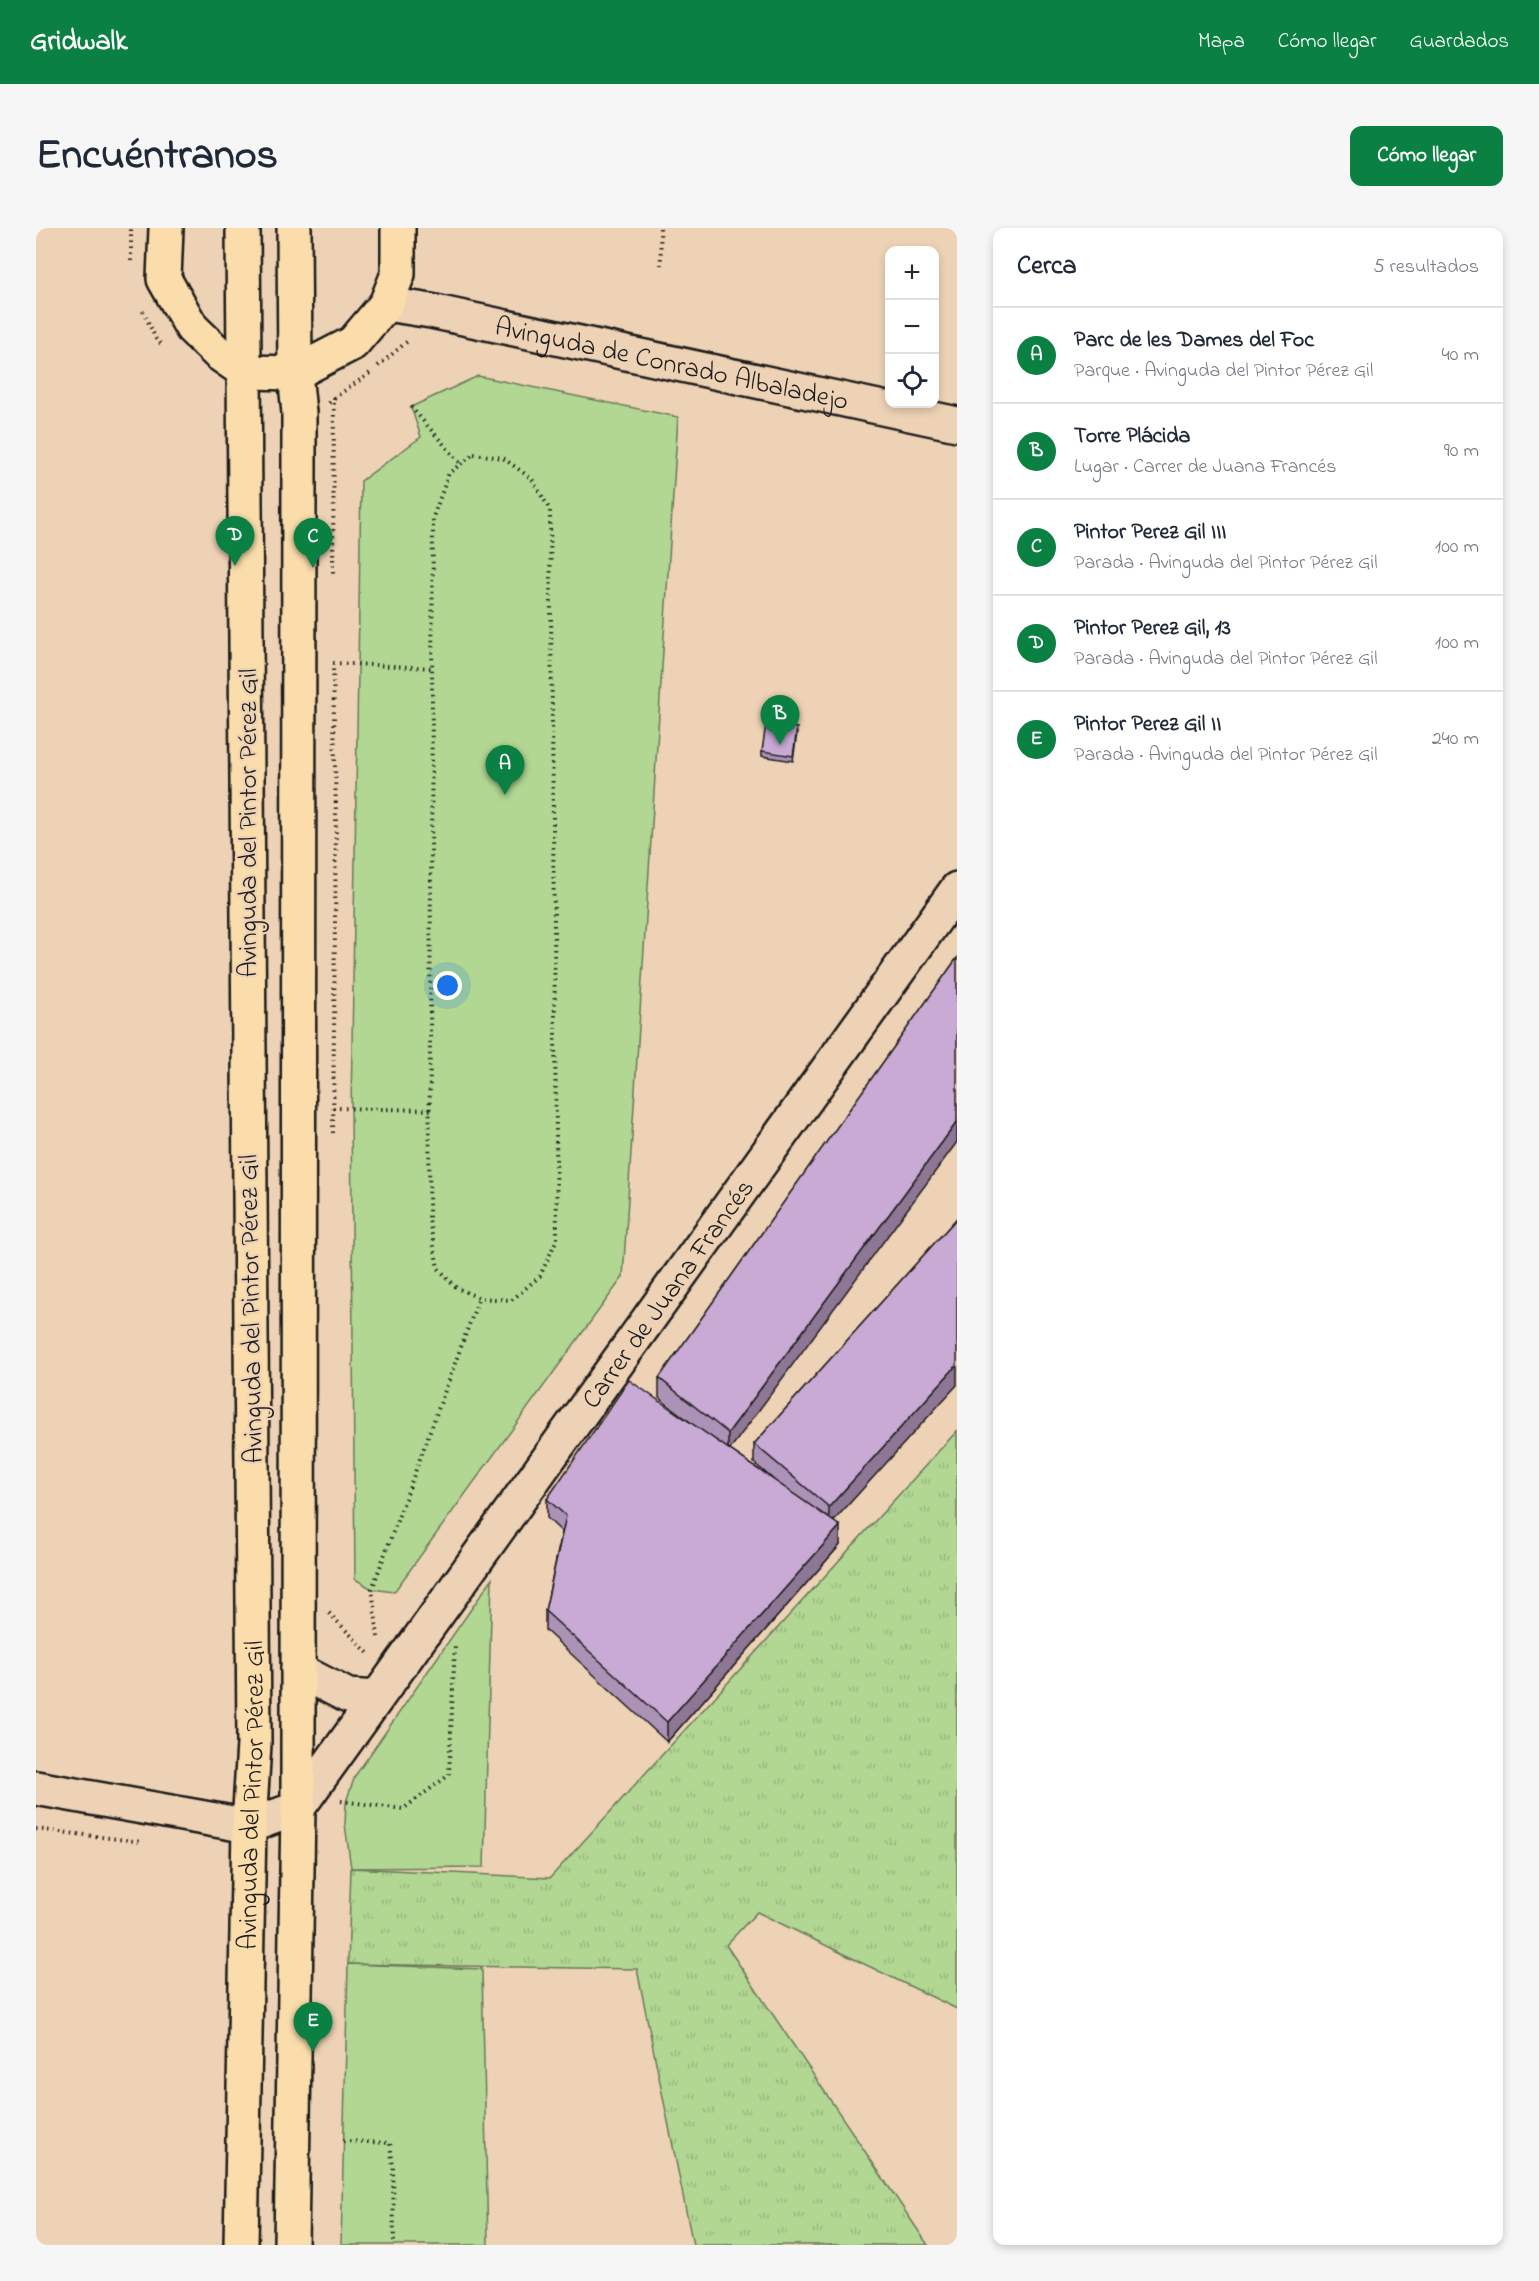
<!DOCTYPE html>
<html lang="es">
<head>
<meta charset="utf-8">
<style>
  body { margin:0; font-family:"Indie Flower",sans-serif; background:#f6f6f7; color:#1f2937 }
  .controls { position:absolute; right:18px; top:18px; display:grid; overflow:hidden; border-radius:12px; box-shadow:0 3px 9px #0003 }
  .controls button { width:54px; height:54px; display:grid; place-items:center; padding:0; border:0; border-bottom:2px solid #e0e1e3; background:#fff; color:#1f2937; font:30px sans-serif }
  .you { position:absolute; left:412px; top:758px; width:21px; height:21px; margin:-15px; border:4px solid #fff; border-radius:50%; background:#1a73e8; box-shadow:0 0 0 9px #1a73e833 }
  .badge { display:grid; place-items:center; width:39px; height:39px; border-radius:50%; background:#0b8043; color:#fff; font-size:20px; font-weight:700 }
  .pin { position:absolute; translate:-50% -50px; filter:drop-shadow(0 2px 3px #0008) }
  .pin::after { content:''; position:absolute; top:32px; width:21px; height:18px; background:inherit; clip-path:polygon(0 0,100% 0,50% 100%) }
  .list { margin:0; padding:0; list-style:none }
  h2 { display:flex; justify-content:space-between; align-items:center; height:78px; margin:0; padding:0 24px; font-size:26px }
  h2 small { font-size:20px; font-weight:400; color:#747a83 }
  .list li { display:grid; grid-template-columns:39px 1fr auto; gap:18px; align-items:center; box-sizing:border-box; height:96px; padding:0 24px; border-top:2px solid #e0e1e3 }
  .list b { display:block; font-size:22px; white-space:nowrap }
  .list p { margin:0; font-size:20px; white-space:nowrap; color:#747a83 }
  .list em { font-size:20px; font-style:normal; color:#747a83 }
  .icon { flex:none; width:33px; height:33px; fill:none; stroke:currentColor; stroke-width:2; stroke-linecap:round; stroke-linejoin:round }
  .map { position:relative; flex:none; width:921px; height:2017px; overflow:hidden; border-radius:12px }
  header { display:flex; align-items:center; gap:36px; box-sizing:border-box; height:84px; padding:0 30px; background:#0b8043; color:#fff }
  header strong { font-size:28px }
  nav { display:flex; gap:33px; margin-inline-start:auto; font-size:21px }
  .intro { display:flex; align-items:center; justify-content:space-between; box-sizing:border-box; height:144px; padding:0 36px }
  h1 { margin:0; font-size:42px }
  .button { padding:15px 27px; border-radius:12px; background:#0b8043; color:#fff; font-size:21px; font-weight:700 }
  main { display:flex; gap:36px; padding:0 36px }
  aside { flex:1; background:#fff; border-radius:12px; box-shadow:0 3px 9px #0003 }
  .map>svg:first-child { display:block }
  .grass { fill:url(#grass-tufts); stroke:#667a58; stroke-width:1.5 }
  .park { fill:#b1d793; stroke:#667a58; stroke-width:1.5 }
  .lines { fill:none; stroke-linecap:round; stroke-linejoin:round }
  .minor-casing { stroke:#1c1c1c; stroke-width:38 }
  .major-casing { stroke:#1c1c1c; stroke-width:38 }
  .path { stroke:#1c1c1c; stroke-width:4; stroke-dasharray:1.5 4.5; stroke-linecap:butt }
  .minor { stroke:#eed2b5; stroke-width:33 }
  .major { stroke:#faddab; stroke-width:33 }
  .wall { fill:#ad92b7; stroke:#1c1c1c; stroke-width:1.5 }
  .shaded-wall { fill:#8d7795; stroke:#1c1c1c; stroke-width:1.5 }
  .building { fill:#c9aad5; stroke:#1c1c1c; stroke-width:1.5 }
  .labels { text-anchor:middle; stroke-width:4.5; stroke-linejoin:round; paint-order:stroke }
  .street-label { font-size:27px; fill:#1c1c1c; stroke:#eed2b5 }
</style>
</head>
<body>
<header>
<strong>Gridwalk</strong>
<nav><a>Mapa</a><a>Cómo llegar</a><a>Guardados</a></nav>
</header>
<div class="intro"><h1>Encuéntranos</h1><a class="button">Cómo llegar</a></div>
<main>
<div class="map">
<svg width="921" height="2017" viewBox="0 0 921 2017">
  <defs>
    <pattern id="grass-tufts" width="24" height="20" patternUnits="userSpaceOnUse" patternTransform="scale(1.5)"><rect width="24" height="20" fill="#b1d793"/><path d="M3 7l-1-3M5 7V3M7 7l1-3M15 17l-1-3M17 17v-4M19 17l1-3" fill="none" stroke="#98b87e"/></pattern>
  </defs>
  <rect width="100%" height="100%" fill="#eed2b5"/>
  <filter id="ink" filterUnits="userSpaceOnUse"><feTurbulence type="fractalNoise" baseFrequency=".0167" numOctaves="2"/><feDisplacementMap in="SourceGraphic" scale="12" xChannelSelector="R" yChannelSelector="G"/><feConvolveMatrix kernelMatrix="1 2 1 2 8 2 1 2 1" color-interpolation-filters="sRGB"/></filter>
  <g filter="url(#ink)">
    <path class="grass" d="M921,1203V1781L721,1684L690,1717L892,2017H657L601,1741L312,1736L315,1640L514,1650Z"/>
    <path class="park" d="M442,148L642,189L587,1049L358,1364L336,1361L319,1351L315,880L325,253L385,209L375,179Z
      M456,1351L448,1639L315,1640L309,1596L310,1574L319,1548Z
      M312,1736L446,1741L452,2017H305Z"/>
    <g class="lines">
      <defs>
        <g id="minor">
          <path id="s1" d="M350,76L395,83L921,196"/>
          <path d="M262,1442L312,1468L340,1470"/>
          <path id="s2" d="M0,1560L213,1598L262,1580L921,661"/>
        </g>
        <g id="major">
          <path d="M130,0L128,51L156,100L183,126L209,144L259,145L317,115L350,76L362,46V0"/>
          <path id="s3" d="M205,2017L213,1598L218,1516L207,0"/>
          <path d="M255,2017L262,1580L263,185L259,145L258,0"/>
        </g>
      </defs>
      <use href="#minor" class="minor-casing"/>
      <use href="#major" class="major-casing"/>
      <path class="path" d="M624,0L625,37
        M95,33V0
        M107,83L120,111L127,118
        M342,138L373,112
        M298,170L337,143
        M293,175L298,170L297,347
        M375,179L425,236
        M438,226L467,230L496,251L514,282L521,1011L504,1048L476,1072L443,1070L421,1060L402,1040L393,991L397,289L413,245Z
        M297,435L396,440
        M297,880L395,882
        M297,905L300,588L297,438
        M293,1385L334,1427
        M342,1409L336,1361L443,1070
        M305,1573L367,1581L413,1547L419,1416
        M0,1601L106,1614
        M307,1913L354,1915L357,1939L358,2017"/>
      <use href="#minor" class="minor"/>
      <use href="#major" class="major"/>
    </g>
    <path class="wall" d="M761,505L757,533L726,528V523Z
      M921,730L694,1222L739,1253L718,1235V1216L921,990L798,1294L804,1317L631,1514L509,1402V1383L526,1304L511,1290V1271L654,1194L623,1170V1150Z"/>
    <path class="shaded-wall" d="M921,894V914L692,1224V1205Z
      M921,1137V1157L793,1298V1279Z
      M804,1298V1317L631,1514V1494Z"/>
    <path class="building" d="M730,496L761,500L757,528L726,523Z
      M921,730V894L692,1205L623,1150Z
      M921,990V1137L793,1279L718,1216Z
      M593,1152L804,1298L631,1494L509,1383L530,1288L511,1271Z"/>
  </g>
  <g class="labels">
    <g class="street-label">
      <text dy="9" stroke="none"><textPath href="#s1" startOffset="292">Avinguda de Conrado Albaladejo</textPath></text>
      <text transform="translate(211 595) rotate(-90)" y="9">Avinguda del Pintor Pérez Gil</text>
      <text dy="9" stroke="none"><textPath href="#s2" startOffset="902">Carrer de Juana Francés</textPath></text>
      <text transform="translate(214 1081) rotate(-91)" y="9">Avinguda del Pintor Pérez Gil</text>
      <text dy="9" stroke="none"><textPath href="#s3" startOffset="450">Avinguda del Pintor Pérez Gil</textPath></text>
    </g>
  </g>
</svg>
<div class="controls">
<button>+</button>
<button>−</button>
<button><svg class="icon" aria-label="locate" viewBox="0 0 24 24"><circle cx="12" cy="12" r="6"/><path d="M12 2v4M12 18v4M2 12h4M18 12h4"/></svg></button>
</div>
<div class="you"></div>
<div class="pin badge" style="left:469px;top:567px">A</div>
<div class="pin badge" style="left:744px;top:517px">B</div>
<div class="pin badge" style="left:277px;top:340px">C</div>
<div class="pin badge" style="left:199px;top:338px">D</div>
<div class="pin badge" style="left:277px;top:1824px">E</div>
</div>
<aside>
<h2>Cerca<small>5 resultados</small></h2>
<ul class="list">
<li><span class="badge">A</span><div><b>Parc de les Dames del Foc</b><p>Parque · Avinguda del Pintor Pérez Gil</p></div><em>40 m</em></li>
<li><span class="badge">B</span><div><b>Torre Plácida</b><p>Lugar · Carrer de Juana Francés</p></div><em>90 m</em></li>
<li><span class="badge">C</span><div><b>Pintor Perez Gil III</b><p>Parada · Avinguda del Pintor Pérez Gil</p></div><em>100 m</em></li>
<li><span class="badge">D</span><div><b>Pintor Perez Gil, 13</b><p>Parada · Avinguda del Pintor Pérez Gil</p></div><em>100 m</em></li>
<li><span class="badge">E</span><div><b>Pintor Perez Gil II</b><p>Parada · Avinguda del Pintor Pérez Gil</p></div><em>240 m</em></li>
</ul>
</aside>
</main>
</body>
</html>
